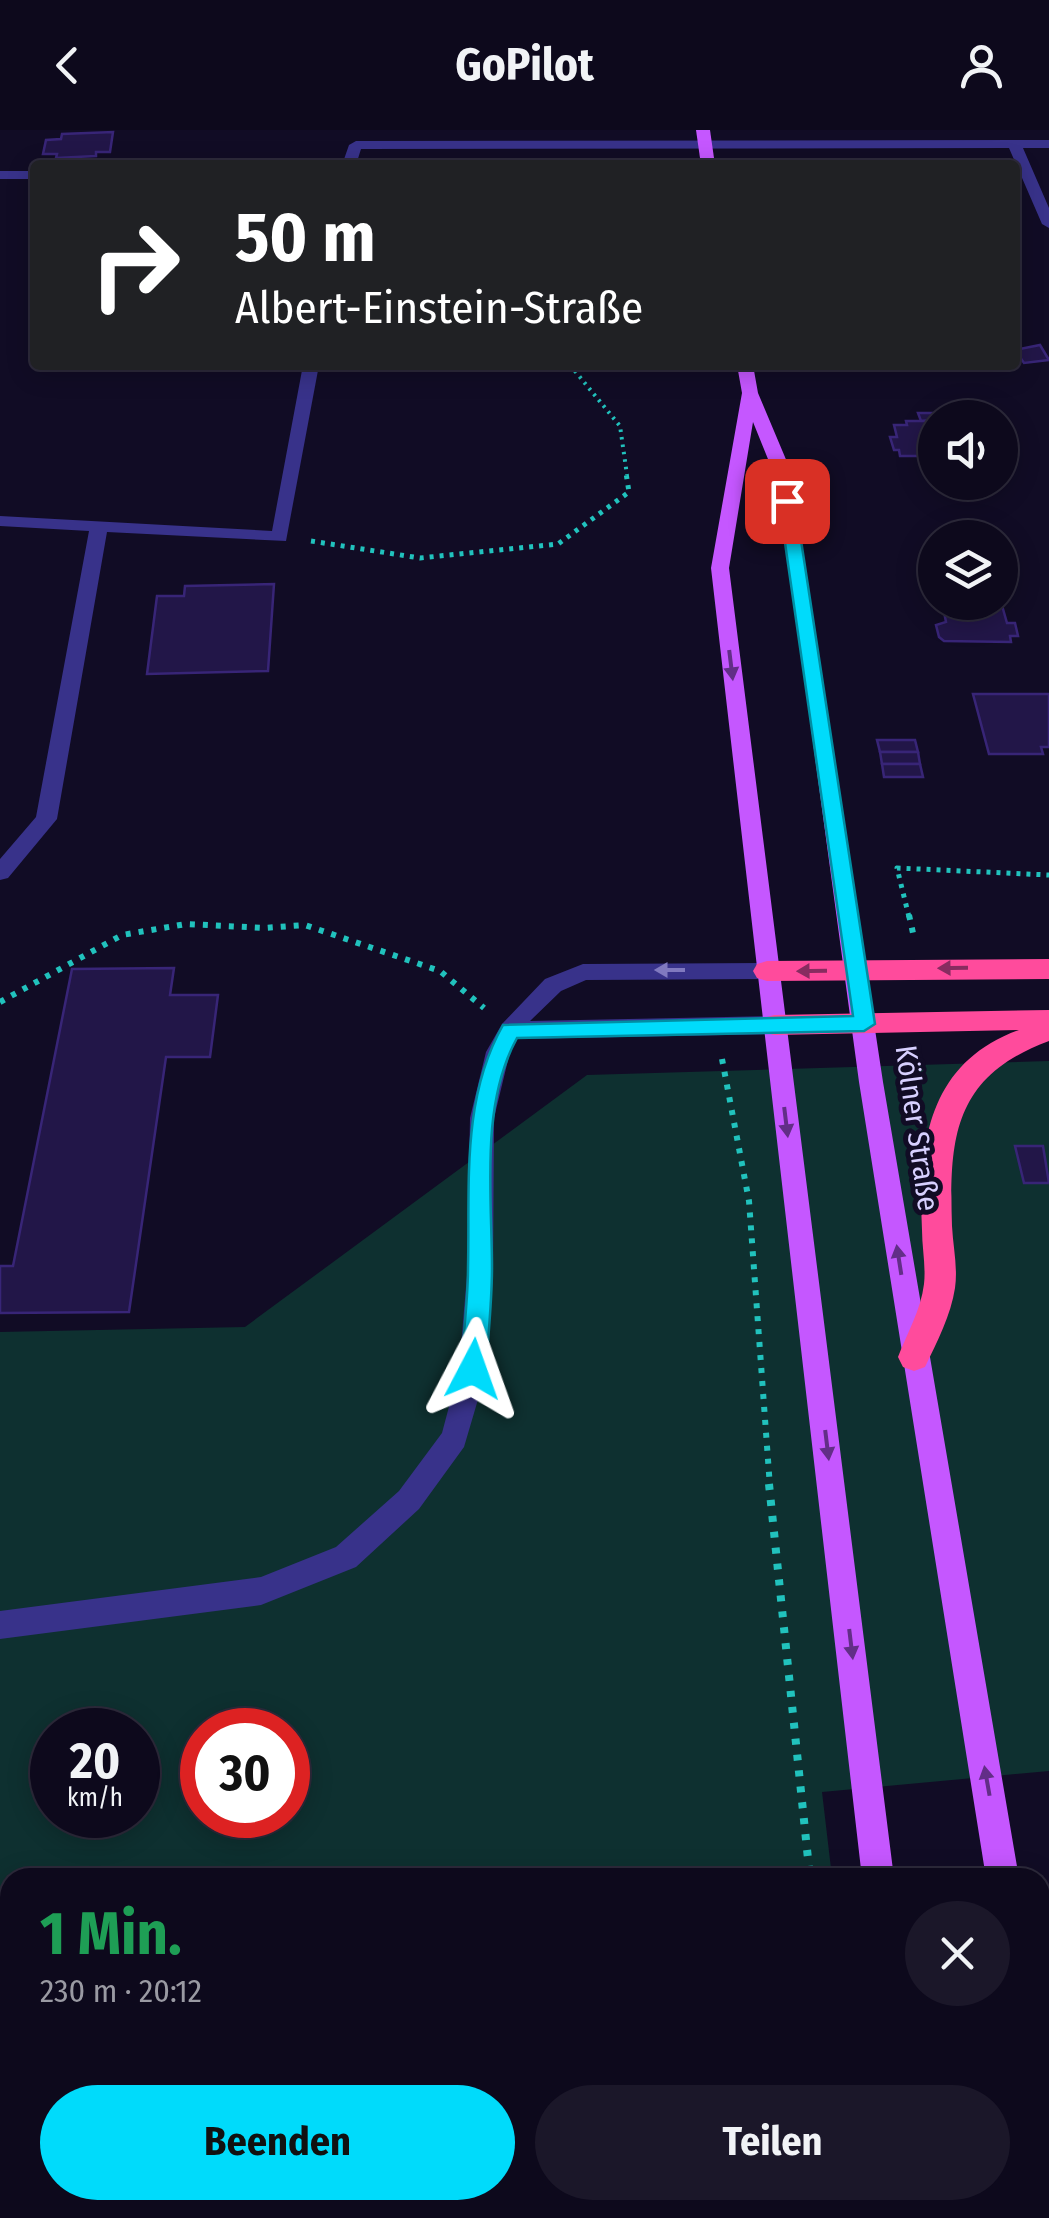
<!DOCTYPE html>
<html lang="de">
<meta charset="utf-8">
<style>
body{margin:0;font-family:"Fira Sans Condensed",sans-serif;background:#1b1729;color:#f1f3f6;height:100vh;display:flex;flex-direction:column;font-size:38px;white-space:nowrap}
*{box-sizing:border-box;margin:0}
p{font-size:32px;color:#9a9aa3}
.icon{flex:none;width:55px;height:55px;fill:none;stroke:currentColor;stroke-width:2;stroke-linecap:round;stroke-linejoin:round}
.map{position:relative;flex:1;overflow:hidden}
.panel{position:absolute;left:0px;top:1738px;width:1050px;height:352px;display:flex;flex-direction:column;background:#0d091c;border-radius:30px 30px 0 0;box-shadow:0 5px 25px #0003,0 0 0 2px #2d2a3b}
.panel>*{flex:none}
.hud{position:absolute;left:30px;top:30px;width:990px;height:210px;border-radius:10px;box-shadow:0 5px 25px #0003,0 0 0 2px #2d2a3b;background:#202124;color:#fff;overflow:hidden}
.buttons{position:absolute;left:918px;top:270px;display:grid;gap:20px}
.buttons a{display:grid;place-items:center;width:100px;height:100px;border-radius:50%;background:#0d091c;box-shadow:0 5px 25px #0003,0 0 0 2px #2d2a3b;font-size:50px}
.speed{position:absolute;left:30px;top:1578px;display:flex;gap:20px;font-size:50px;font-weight:700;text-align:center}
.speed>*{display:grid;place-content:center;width:130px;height:130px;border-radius:50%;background:#0d091c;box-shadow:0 5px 25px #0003,0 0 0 2px #2d2a3b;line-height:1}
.speed small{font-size:25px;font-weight:400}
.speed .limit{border:15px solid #d22;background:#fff;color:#111}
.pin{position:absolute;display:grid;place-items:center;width:85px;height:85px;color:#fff;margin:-42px;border-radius:20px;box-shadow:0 5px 15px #0006}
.me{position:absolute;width:110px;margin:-55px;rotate:4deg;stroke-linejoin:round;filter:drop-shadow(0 0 8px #0008)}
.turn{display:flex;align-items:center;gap:35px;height:210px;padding:0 40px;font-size:45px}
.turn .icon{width:130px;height:130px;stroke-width:2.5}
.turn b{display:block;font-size:70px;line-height:85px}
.round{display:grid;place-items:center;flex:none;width:105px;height:105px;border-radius:52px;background:#1b1729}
.headline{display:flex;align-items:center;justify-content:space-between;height:170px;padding:0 40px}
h1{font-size:60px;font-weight:700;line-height:75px;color:#1e9e55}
.button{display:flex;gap:20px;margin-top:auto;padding:20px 40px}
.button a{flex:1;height:115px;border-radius:60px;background:#00dbfb;color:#111;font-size:40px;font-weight:700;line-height:115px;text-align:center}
.button a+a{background:#1b1729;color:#f1f3f6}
header{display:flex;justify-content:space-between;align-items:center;height:130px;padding:0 40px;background:#0d091c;font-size:45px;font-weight:700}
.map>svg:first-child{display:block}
</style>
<header><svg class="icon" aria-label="back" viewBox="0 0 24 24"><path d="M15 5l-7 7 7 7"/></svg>GoPilot<svg class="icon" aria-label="person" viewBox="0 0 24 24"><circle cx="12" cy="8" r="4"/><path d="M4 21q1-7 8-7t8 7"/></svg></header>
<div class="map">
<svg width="1049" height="2088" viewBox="0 0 1049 2088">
<rect width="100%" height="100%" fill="#110c25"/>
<path fill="#0e3030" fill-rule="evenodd" d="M1049,931V1641L822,1662L832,1747L10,1748V2080H869L871,2087L945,2080H1040V2070H1049V2088H0V1202L245,1197L587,945ZM52,1600H138V1685H52ZM202,1600H288V1685H202Z"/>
<g fill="#221648" stroke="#382577" stroke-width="2.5">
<path d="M113,2L110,22H96V26L56,28L57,24H43L46,10L61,9L62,4Z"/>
<path d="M1040,215L1049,230L1024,233L1015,220Z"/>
<path d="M918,283H958L960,288L921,291Z"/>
<path d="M906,291H935V326H900L899,320H894L890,307H897L894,295H907Z"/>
<path d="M274,454L268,541L147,544L157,466H184L185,456Z"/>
<path d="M942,472H1001L1007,493H1015L1018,506H1010L1011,512L944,511L939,507L936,495L946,492Z"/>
<path d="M973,564H1049V617H1041L1043,624H989Z"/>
<path d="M877,610H915L918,622H880Z"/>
<path d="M880,622H918L920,634H882Z"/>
<path d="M882,634H920L923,647H884Z"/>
<path d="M174,838L170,865H218L210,927H166L129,1182L0,1183V1136H13L72,839Z"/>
<path d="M1015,1016H1043L1049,1053H1024Z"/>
</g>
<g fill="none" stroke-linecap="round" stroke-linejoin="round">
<path stroke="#21c2bd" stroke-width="4" stroke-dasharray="2.5 5" stroke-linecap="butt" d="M570,235L620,296L627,345"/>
<g stroke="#21c2bd" stroke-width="5" stroke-dasharray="4 6" stroke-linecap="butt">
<path d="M311,411L420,428L558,414L629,362L626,343"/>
<path d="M909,787L897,738L1049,745"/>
</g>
<g stroke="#21c2bd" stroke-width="6" stroke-dasharray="5 8" stroke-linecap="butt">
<path d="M909,785L913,803"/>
<path d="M0,872L122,805L186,794L264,798L305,795L440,841L484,878"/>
<path d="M722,929L749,1071L770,1357"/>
</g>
<g stroke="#21c2bd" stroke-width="8" stroke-dasharray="6 10" stroke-linecap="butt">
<path d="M769,1354L810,1748"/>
<path d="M846,2080L847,2088"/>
</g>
<g fill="#38328a" fill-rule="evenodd">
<path d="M1049,10V18H1023L1049,78V98L1042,94L1009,18L361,19L356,35H342L349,15L356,11Z"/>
<rect x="0" y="41" width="35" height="8"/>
<path d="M303,235H319L286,411L107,402L57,689L8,748L0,750V729L36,687L89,401L0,396V386L272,401Z"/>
<path d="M767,833L778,841L767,849L586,850L561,861L530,891L774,886L786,895L774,904L517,909L510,922L494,988L493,1145L487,1239L464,1317L419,1379L356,1437L261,1475L0,1509V1481L261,1447L336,1417L399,1361L442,1303L459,1239L467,1145L470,988L486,922L502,894L545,849L583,834Z"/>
</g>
<g fill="#c557ff" fill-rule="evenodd">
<path d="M696,0H710L715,35H701Z"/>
<path d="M737,235H753L758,263L790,339L883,952L1019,1748H986L859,952L789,435L772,339L753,292L729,438L894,1748H862L711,438L742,263Z"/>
<path d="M1040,1938L1049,1942V2025L1040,2021Z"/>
<path d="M897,2080H959L962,2088H898Z"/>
</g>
<g fill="#ff4b9c" fill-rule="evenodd">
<path d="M1049,829V849L767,851L757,848L753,841L757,834L767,831Z"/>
<path d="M1049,880V911C955,946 949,1005 952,1096C953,1117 958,1137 955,1158C951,1185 937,1212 925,1237L914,1241L903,1237L898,1227C907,1203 921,1180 924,1154C926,1136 922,1118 922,1100C918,1014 928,933 1019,900L774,905L764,902L760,895L764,888L774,885Z"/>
<path d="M1049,1763V1803L1040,1804V1764Z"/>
<path d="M10,1866V1908L0,1909V1867Z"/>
<path d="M1049,1913V1955L1040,1956V1914Z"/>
<path d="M10,2025V2069L0,2070V2026Z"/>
</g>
</g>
<defs><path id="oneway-solid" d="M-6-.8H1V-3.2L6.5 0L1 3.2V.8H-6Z" transform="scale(2.5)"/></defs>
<g fill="#622e87">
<use href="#oneway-solid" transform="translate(731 535) rotate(83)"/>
<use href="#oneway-solid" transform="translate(786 992) rotate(83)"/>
<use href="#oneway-solid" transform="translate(899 1130) rotate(-99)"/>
<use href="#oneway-solid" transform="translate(827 1315) rotate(83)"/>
<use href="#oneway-solid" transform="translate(851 1514) rotate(83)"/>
<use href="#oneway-solid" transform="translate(987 1651) rotate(-100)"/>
</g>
<g fill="#882c60">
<use href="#oneway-solid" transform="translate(953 838) rotate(179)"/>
<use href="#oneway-solid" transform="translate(812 841) rotate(179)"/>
</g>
<use fill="#8079bf" href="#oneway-solid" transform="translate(670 840) rotate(-180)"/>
<path fill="#00dbfb" stroke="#008ea3" stroke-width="2.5" d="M787,366L795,371L875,894L864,901L517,908C480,975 492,1065 492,1138C492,1172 488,1206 486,1239L482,1247L473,1250L465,1247L461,1239C463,1206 468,1172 468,1138C470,1055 461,969 503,895L853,886L779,371Z"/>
<g text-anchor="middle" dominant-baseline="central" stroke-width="10" stroke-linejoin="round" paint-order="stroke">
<g font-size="30" fill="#d7d0ff" stroke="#110c25">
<text transform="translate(917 998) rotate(82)">Kölner Straße</text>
</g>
</g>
</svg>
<div class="buttons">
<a><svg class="icon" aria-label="sound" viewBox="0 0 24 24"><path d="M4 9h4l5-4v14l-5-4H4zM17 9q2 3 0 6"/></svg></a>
<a><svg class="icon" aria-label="layers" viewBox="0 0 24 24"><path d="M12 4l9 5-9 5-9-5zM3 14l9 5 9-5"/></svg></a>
</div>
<div class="speed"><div>20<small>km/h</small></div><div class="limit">30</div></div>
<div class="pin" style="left:787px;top:371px;background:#d93025"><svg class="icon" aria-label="arrive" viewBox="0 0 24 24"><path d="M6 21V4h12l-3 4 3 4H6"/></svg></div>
<svg class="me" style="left:473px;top:1239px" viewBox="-20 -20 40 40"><path d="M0-17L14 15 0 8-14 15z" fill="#00dbfb" stroke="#fff" stroke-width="4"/></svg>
<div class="hud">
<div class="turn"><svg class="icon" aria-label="right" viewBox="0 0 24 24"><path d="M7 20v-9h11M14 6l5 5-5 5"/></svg><div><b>50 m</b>Albert-Einstein-Straße</div></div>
</div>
<section class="panel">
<div class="headline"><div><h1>1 Min.</h1><p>230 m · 20:12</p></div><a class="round"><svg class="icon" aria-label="close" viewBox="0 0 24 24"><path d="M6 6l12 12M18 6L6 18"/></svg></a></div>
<div class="button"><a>Beenden</a><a>Teilen</a></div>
</section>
</div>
